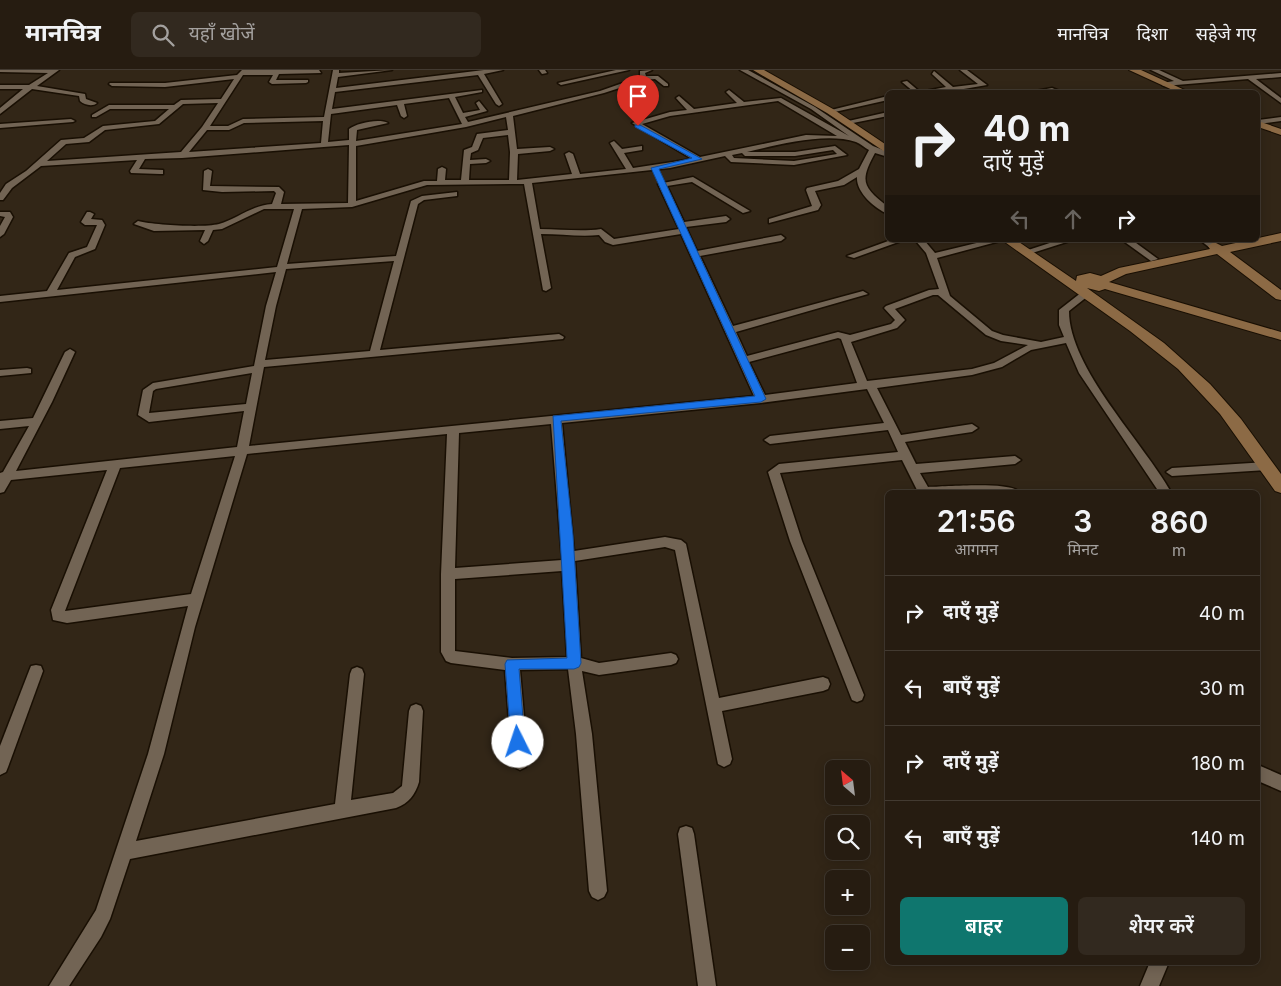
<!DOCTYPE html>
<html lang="hi">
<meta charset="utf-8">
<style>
body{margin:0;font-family:Inter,"Noto Sans Devanagari",sans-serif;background:#32291f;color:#f1f3f6;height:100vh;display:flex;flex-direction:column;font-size:19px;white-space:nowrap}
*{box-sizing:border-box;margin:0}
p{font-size:16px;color:#a4a19f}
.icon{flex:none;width:28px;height:28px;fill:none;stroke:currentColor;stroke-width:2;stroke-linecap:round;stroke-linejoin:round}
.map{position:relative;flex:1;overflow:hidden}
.panel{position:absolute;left:885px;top:420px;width:375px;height:475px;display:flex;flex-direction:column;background:#261c11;border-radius:8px;box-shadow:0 2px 12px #0003,0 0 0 1px #423a31}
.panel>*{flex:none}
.guide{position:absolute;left:885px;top:20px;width:375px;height:152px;border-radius:8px;box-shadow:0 2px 12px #0003,0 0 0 1px #423a31;background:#261c11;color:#f1f3f6;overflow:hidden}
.needle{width:32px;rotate:332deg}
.controls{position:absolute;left:825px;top:690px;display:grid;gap:10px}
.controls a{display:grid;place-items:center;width:45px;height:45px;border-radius:8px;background:#261c11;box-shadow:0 2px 12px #0003,0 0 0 1px #423a31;font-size:25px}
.pin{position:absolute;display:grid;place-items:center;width:42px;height:42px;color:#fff;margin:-51px -21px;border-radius:50% 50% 50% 0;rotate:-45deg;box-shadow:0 0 5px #0007}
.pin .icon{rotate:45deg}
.me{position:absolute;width:55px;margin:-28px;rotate:356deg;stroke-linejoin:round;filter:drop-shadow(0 0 4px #0008)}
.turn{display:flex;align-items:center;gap:18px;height:105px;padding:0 15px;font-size:22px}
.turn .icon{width:65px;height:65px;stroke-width:2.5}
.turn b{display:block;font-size:35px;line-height:42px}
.lanes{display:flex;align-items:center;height:48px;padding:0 15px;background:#0003;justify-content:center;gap:25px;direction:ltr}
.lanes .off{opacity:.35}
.eta{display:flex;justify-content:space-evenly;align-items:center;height:85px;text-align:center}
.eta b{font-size:30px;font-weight:600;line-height:35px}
.action{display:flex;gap:10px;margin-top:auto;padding:10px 15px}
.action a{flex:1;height:58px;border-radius:8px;background:#0f766e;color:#fff;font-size:20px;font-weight:600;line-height:58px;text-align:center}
.action a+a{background:#32291f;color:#f1f3f6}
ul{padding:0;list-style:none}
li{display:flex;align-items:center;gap:15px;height:75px;padding:0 15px;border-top:1px solid #423a31}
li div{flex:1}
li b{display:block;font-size:19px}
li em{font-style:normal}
header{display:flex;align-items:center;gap:30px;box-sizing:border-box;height:70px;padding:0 25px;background:#261c11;border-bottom:1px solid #423a31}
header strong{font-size:24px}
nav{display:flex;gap:28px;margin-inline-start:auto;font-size:18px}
.search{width:350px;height:45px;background:#32291f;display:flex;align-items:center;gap:12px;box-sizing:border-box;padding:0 18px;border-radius:8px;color:#a4a19f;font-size:19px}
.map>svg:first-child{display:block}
</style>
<header>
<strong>मानचित्र</strong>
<div class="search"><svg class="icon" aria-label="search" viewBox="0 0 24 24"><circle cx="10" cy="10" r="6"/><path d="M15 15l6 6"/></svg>यहाँ खोजें</div>
<nav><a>मानचित्र</a><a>दिशा</a><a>सहेजे गए</a></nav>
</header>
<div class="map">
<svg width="1281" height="916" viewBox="0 0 1281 916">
<rect width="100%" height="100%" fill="#322617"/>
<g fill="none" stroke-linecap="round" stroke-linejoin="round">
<g stroke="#190f03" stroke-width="3">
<g id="street">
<path d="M0,0H59L37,16L85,24L86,29L97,33C93,37 84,35 80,31L79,26L32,19L0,44V38L23,19H0V15H29L48,3L0,2Z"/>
<path d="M319,0L321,3L279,4L276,10H308V12L306,13L272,14L269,12L273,5H243L210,56H228L243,49L324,47L333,0H339V3L392,0L338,7L336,18L484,0H503L484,4L502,34L499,36L496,34L478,5L335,22L332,39L482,20V22L455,27L463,43L480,40L476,33L479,31L487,41L465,47L468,52L600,21L640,7V1L652,0L645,3L646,6H658L668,14V16H664L655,9L644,10L604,23L513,46L517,79L550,77L554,79L550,81L518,84L517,110L572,104L565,84L569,82L573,84L580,104L626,99L610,73L614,71L622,79L642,76V80L624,83L633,98L692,89L632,53L670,42L687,40L676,28L679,26L694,39L737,33L726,22L729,20L744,32L781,28L849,66L811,39L740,0H748L815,37L873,76L888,82V87L875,83C859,112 863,117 888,137V144C874,138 856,122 857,107L844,115L815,121L821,135L818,140L769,153V149L812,136L806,120L807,118L838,111L859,99L869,80C865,78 861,74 856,72C825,62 778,75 747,82H795L835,76L847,85L794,95L731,92L725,86L670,98L532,113L540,159C561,159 581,162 601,159L614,169L679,159L658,114L693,107L750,141L743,143L692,112L667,116L684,152L726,146L730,149L726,152L686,157L697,181L781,165L785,168L781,171L700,186L733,256L863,221L868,224L736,262L747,286L838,262L850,265L891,254L895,250L884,238L886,236L929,220L939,219L926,183L915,170H924L935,183L989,170H1004L937,188L950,226L992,261L1003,265L1041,272L1064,267L1059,255V240L1082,222H1088V226L1069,241C1069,298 1143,372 1171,422H1159L1079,303L1066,273L1031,280L1002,297L972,305L877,318L901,365L972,354L978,358L972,362L905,372L916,394L1015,386L1021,390L1015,394L920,403L928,417C943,417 1011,411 1019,422H918L902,390L780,403L802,471L864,625L862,630L857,632L852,630L850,625L790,471L768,402L779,394L898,382L888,360L770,374L764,370L770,366L884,353L867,319L761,333L562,353L574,481L665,467L681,470L686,474L719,628L823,607L828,609L830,614L828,619L823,621L722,641L732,689L730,694L724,697L718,694L675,480L665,477L575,491L581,588L599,593L671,583L676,585L678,589L676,593L671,595L599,605L582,601L592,664L607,821L604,827L598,830L592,827L589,821L576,664L568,599L520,600L528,692L526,697L520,700L514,697L512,692L505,600L451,593L446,591L441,582V504L447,364L247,384L195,557L164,684L136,771L335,734L350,604L352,599L357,597L362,599L364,604L351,730L393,723L402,716L409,641L411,636L416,634L421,636L423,641L419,712C415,725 409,733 396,738L130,789L110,849L101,867L69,916H49L96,840L148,684L188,536L67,553L53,550L51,540L107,400L11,410L4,422L0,423V403L3,402L29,356L0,359V351L33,348L65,282L70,279L75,282L52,332L16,401L237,377L244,341L149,352L138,345L143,320L153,313L254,296L266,236L276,202L0,232V226L47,221L69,183L87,177L97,155H85L81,152L87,142H90L94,144L91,149L102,150L105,155L95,179L75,187L57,220L277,197L294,139H264L222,159L213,160L208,171L204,174L200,171L205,160L154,161L134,154L138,151C154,155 203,158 219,154C237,149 252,135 272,134L276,123L274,121L222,122L203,120L204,101L208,99L212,101L210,116L279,117L284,122L281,134L348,133L349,75L182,88L145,89L139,99L163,100V104H160L131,103L130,101L137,90L41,96L12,118L3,130H0V123L6,114L26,101L61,70L84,68L103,56L155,51L169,39H110L96,47H92V45L109,35H174L181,30L221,29L234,9L165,17L112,16L109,14L110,13H165L237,5L242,0ZM449,28L462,54L356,71L357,60L388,53C379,48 357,53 349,59V70L328,72L331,44L397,35L401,46L404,48L407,46L404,34ZM778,31L837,66L806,65L700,87L642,54L670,46ZM218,33L202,57L181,82L47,91L66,74L89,72L105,60L159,54L183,34ZM506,47L508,60L477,64L472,77L464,80L461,110H445L446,99L442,97L438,99L437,111H424L356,131V76L466,57ZM323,51L321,73L189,82L207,60H229L244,53ZM508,65L510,82L509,110H469L470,94L486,93L490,91L486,89L470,90L471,83L478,80L483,68ZM833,80L837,84L794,91L734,88L732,85L742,83L745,86H795ZM512,114H524L543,220L546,221L551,218L541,164C561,164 580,167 599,165L605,172L613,175L681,164L754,326L249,376L264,297L563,269L564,267L559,264L380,280L418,134L424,130L457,126V122L422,126L411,131L396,186L287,194L302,139L352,137L427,115ZM394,191L370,281L265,290L276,236L286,199ZM933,225H938L986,265L1001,271L1028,275L994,293L972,299L867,311L851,272L897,258L905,250L895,239ZM838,268L841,269L857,313L765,325L749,292ZM252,303L246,334L149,343L153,321L156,319ZM551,354L562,490L455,498L459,363ZM235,386L191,524L65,541L120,398ZM562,501L567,587L512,588L455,581V509Z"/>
<path d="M539,0H545L547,3L542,4Z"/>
<path d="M616,0H629L561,15L558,13Z"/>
<path d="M960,0H967L987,15L952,21L914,22L902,12L907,11L920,22L946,17L932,4L934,1L953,17L978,14Z"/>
<path d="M1151,0H1159L1183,11L1281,3V7L1256,9L1281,28V33L1248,9L1164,16L1162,15V13L1174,11Z"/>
<path d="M1052,18L1062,22H1030Z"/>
<path d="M888,26V30L830,43L827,41Z"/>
<path d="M888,42V46L848,54L844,52Z"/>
<path d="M1281,47V51L1258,54V50Z"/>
<path d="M71,49L75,51L73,52L0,58V54Z"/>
<path d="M0,142H10L13,147L4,164L0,167V156L5,147L0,146Z"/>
<path d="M891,170H904L854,188L847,186Z"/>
<path d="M1059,170H1073L1026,185L1022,182Z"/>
<path d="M1122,170H1132L1158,189L1151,191Z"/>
<path d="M1200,170H1210L1217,176L1210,178Z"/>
<path d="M27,298L31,299V303L0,306V300Z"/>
<path d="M1267,392L1273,396L1267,400L1172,406L1166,402L1172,398Z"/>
<path d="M36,595L41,596L43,601L8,697L6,702L0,705V676L29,601L31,596Z"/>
<path d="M1258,695L1281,705V721L1258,711Z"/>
<path d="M686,756L692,758L694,764L716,916H698L678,764L680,758Z"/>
<path d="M1150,892H1169L1159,916H1140Z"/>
</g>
</g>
<g stroke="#190f03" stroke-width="2">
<g id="secondary">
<path d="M753,0H764L833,39L888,76V84L827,43Z"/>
<path d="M1129,0H1141L1189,22H1177Z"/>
<path d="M1258,51L1281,59V65L1258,57Z"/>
<path d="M1281,163V171L1230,182L1281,220V230L1276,229L1217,184L1126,204L1109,212L1281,262V270L1105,219L1099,221L1087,218L1164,273L1210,314L1241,349L1281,404V423L1275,421L1220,344L1178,299L1130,261L1002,170H1016L1076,211L1077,206L1090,203L1101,206L1119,198L1210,179L1208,176L1214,172L1222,176Z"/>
</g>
</g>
<use href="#street" fill="#726454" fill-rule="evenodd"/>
<use href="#secondary" fill="#8c6a45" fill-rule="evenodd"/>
</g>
<path fill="#1a73e8" stroke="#114b97" d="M635,55H640L702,89L659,99L766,329L761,332L561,351L573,465L581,593L579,597L574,599H519L525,672L523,677L518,679L513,677L511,672L505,594L507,590L567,588L553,346L755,326L651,98L692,88L635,57Z"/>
</svg>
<div class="controls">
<a><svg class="needle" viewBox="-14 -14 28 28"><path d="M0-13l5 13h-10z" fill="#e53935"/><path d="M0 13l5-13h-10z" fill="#a4a19f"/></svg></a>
<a><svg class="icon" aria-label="search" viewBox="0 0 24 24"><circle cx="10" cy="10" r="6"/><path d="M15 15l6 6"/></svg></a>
<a>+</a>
<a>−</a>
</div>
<div class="pin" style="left:638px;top:56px;background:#d93025"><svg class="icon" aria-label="arrive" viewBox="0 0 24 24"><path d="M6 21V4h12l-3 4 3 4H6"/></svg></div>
<svg class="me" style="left:518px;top:672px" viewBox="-20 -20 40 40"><circle r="19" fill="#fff"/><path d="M0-13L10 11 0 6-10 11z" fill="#1a73e8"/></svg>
<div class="guide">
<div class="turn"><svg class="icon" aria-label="right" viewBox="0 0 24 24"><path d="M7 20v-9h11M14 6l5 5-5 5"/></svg><div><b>40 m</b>दाएँ मुड़ें</div></div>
<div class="lanes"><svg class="icon off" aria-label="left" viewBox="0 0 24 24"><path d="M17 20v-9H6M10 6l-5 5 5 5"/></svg><svg class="icon off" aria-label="ahead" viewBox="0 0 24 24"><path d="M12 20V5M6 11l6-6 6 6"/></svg><svg class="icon" aria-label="right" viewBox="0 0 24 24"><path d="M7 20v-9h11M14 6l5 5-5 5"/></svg></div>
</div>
<section class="panel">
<div class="eta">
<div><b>21:56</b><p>आगमन</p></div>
<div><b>3</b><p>मिनट</p></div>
<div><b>860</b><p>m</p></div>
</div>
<ul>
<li><svg class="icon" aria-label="right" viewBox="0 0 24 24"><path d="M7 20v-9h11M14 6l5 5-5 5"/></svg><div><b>दाएँ मुड़ें</b></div><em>40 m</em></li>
<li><svg class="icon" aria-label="left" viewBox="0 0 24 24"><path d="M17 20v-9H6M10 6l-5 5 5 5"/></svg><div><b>बाएँ मुड़ें</b></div><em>30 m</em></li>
<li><svg class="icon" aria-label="right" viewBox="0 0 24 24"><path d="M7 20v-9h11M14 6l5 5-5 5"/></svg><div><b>दाएँ मुड़ें</b></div><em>180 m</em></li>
<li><svg class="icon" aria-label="left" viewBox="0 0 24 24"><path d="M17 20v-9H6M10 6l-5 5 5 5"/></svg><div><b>बाएँ मुड़ें</b></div><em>140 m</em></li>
</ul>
<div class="action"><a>बाहर</a><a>शेयर करें</a></div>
</section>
</div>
